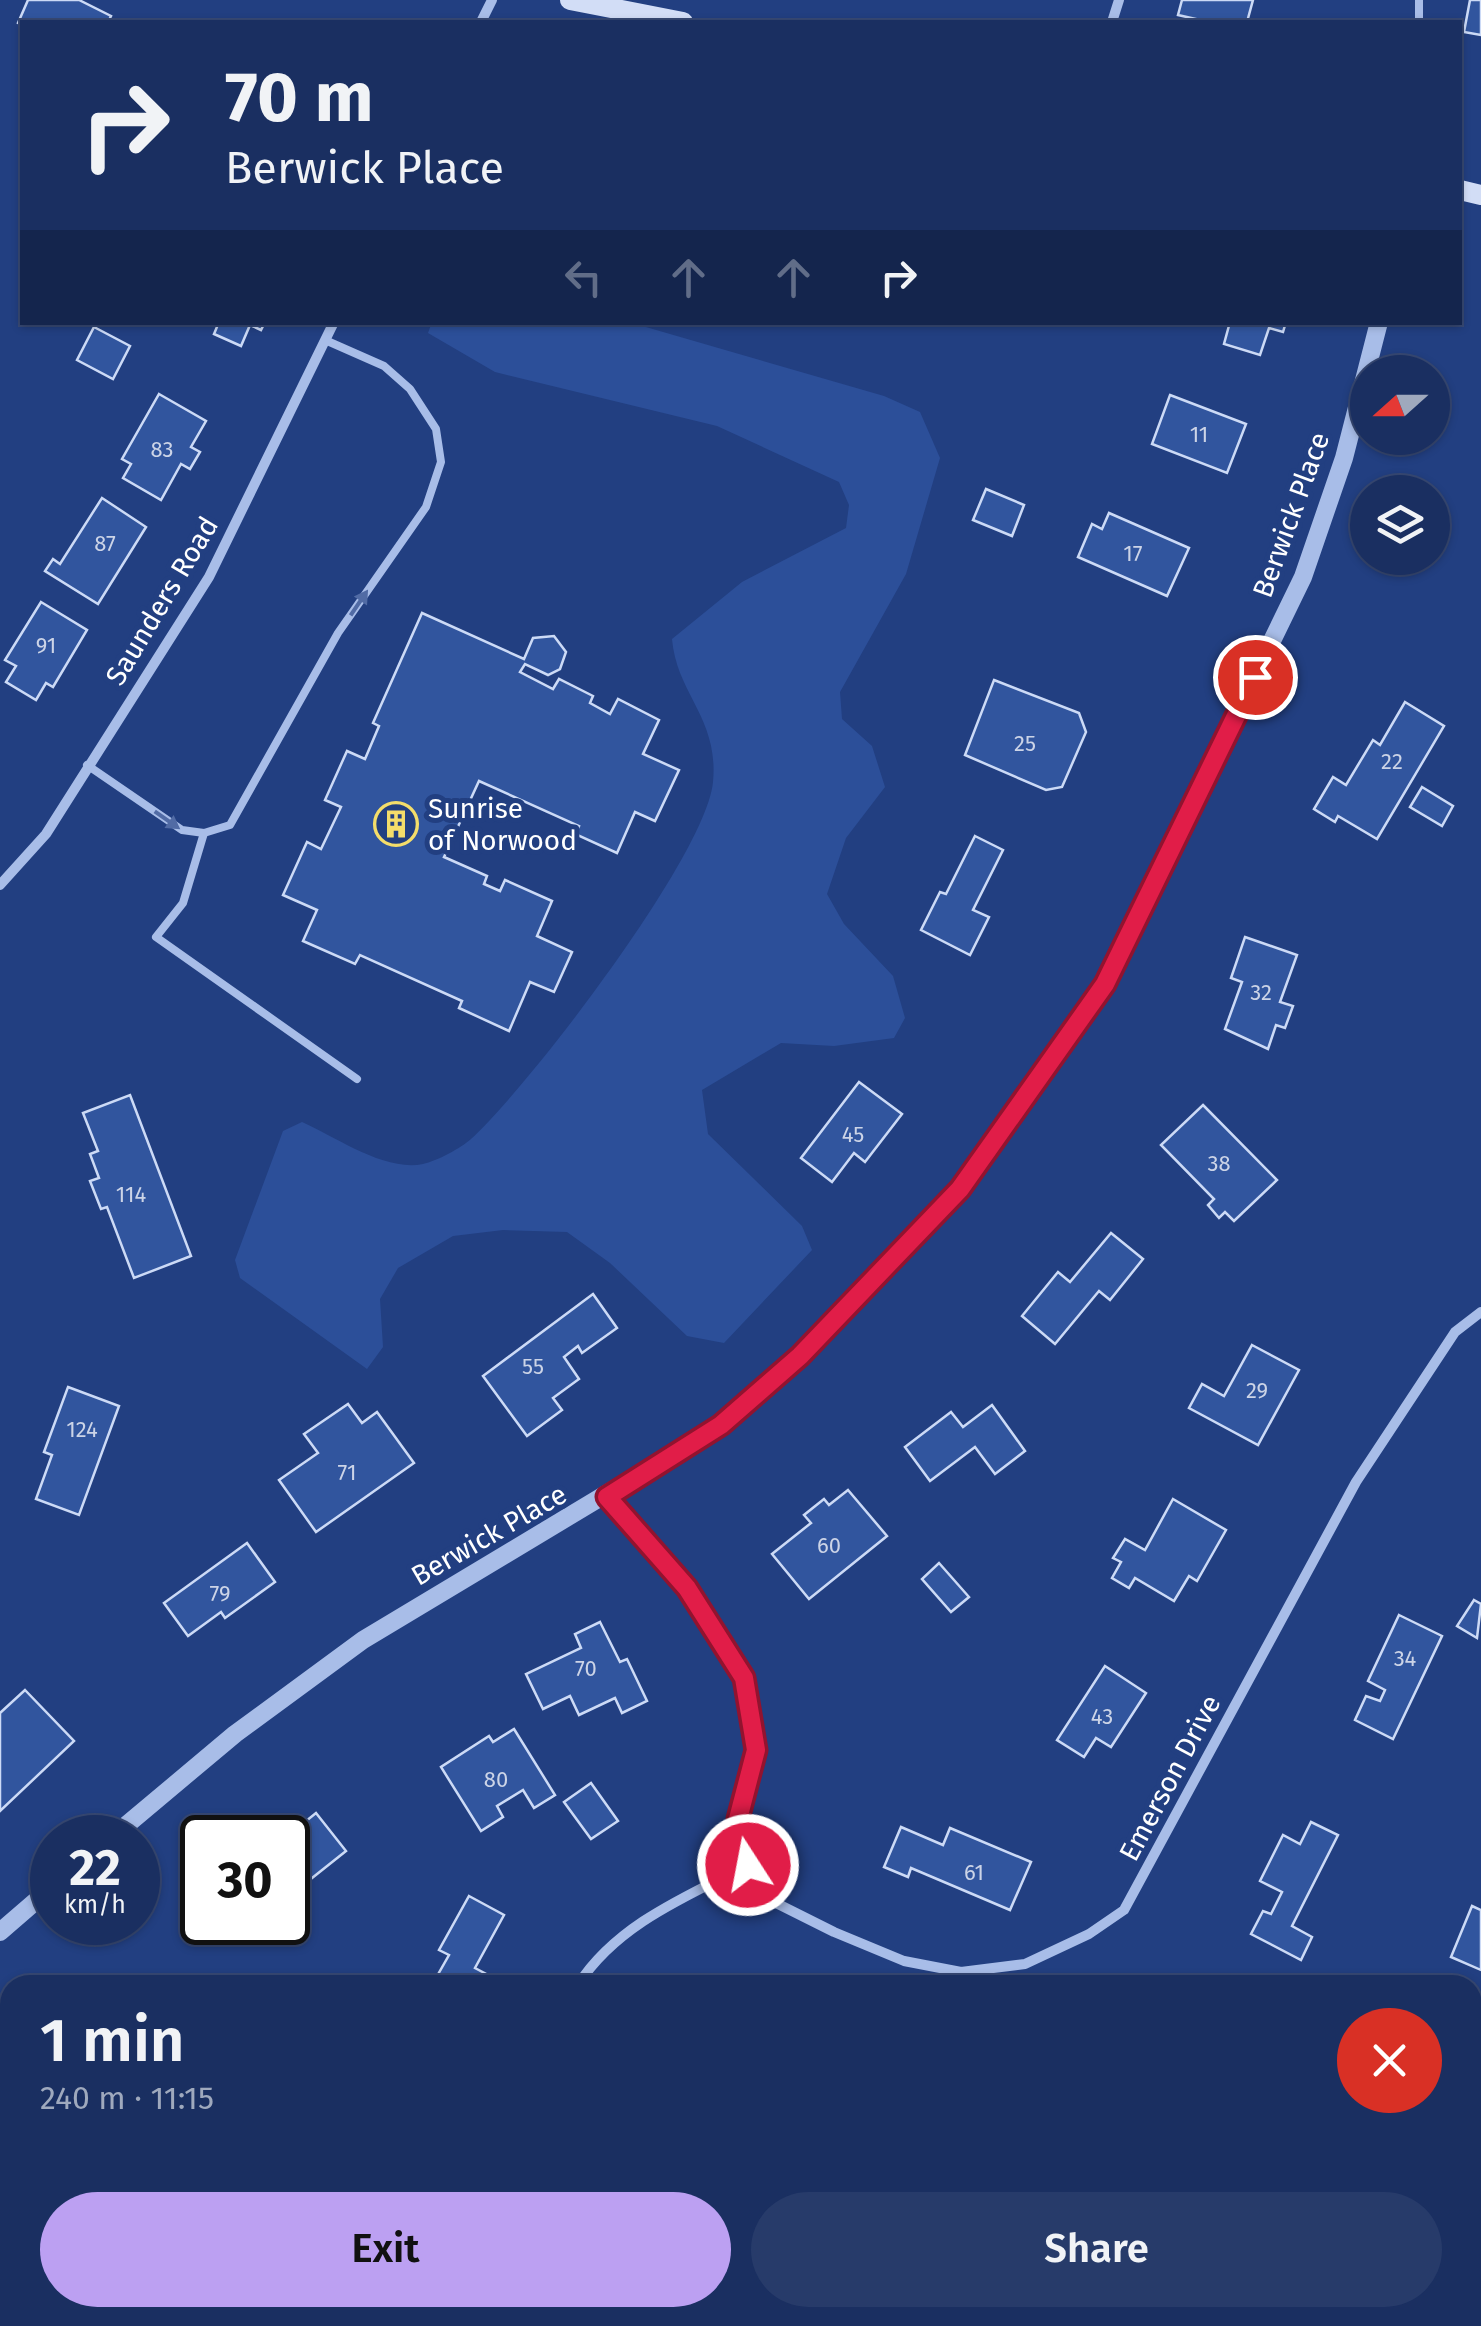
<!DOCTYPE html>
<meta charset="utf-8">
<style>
body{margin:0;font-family:"Fira Sans",sans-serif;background:#273b6a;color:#f1f3f6;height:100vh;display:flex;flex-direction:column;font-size:38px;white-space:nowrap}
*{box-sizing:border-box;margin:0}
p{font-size:32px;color:#9fa9bd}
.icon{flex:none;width:55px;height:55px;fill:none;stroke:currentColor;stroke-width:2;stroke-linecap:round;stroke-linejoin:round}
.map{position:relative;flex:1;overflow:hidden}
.drawer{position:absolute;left:0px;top:1975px;width:1482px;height:352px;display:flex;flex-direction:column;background:#1a2f61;border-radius:30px 30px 0 0;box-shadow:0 2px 8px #0004,0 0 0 2px #384a76}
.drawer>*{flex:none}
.top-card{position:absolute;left:20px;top:20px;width:1442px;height:305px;border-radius:0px;box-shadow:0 2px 8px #0004,0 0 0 2px #384a76;background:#1a2f61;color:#f1f3f6;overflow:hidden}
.needle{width:65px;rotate:249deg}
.buttons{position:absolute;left:1350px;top:355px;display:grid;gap:20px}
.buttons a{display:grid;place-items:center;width:100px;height:100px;border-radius:50%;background:#1a2f61;box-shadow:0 2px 8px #0004,0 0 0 2px #384a76;font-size:50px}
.speed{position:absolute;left:30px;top:1815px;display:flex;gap:20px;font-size:50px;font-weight:700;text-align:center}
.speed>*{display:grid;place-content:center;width:130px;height:130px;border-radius:50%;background:#1a2f61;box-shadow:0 2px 8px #0004,0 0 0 2px #384a76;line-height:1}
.speed small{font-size:25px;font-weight:400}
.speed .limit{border:5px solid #111;border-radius:15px;background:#fff;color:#111}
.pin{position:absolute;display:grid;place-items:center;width:85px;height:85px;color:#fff;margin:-42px;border:5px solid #fff;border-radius:50%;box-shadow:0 2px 10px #0007}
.me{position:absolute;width:110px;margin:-55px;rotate:349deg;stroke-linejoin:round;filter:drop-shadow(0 0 8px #0008)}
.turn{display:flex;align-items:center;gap:35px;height:210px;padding:0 40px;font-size:45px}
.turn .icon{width:130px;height:130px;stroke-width:2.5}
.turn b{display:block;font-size:70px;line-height:85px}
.lanes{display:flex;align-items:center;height:95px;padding:0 40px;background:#0003;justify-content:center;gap:50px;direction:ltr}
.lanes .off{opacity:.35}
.round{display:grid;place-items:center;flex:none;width:105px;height:105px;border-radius:52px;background:#273b6a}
.summary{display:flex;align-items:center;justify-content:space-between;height:170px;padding:0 40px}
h1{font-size:60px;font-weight:600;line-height:75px}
.primary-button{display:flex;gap:20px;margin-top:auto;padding:20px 40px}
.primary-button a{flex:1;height:115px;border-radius:60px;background:#bca0f2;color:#111;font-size:40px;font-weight:600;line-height:115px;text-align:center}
.primary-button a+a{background:#273b6a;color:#f1f3f6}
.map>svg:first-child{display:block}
</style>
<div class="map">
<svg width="1481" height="2326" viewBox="0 0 1481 2326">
<rect width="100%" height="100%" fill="#223f81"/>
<path fill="#2c4f99" d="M432,322L632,323L884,396L920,412L940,458L906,574L840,692L842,719L872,746L885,787L846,838L827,894L844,924L893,976L905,1018L894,1038L834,1046L781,1043L702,1090L708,1134L802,1226L812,1250L724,1343L687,1336L610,1263L567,1232L503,1230L453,1236L398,1268L380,1299L383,1347L367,1369L240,1278L235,1260L283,1131L302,1122C336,1137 385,1172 423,1164C437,1161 461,1148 471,1139C529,1086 706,856 713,782C719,718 677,695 672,639L742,582L846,528L849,505L839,482L717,426L495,372L428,333Z"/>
<g fill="#31559e" stroke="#ccdaf6" stroke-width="2.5">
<path d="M28,0H79L111,16L108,22L22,25L18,23Z"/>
<path d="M1182,0H1253L1247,22H1209L1178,15Z"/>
<path d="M1470,0H1481V35L1464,32Z"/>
<path d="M219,322H265L261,330L250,325L241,346L214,334Z"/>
<path d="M1230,322H1286L1283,332L1269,328L1260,355L1224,344Z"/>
<path d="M94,327L130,346L113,379L77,360Z"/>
<path d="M159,394L206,421L191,447L200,452L190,469L181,464L161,500L123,478L131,464L122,459Z"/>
<path d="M1170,395L1246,424L1227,473L1152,444Z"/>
<path d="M986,489L1024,505L1012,536L973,520Z"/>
<path d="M102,498L146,527L98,604L45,571L53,559L60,564Z"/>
<path d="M1109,513L1189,548L1167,596L1078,557L1092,524L1102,529Z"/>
<path d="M41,602L87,630L53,687L46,683L36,700L6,682L16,666L5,660Z"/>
<path d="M422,613L524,659L533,638L554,636L566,652L560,669L548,675L525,664L520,672L553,689L559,679L593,696L590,703L610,714L618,699L659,720L643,754L679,770L655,821L635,812L617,853L575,834L579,826L479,781L444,857L487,876L484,884L500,891L505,880L552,901L537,936L572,952L554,992L530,982L509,1031L459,1008L462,1001L360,955L355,964L303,941L317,910L283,895L307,842L321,849L341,807L325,800L347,751L365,759L379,726L373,723Z"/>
<path d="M994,680L1079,713L1086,732L1062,787L1046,790L965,755Z"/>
<path d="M1405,702L1444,726L1377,839L1338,816L1335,822L1314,809L1333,777L1346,785L1373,740L1380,745Z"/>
<path d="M1422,787L1453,806L1442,826L1410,807Z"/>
<path d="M975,836L1003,850L973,910L989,917L970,955L921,930L940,892L946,894Z"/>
<path d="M1245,937L1297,955L1280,1002L1293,1006L1285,1028L1276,1025L1268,1049L1225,1029L1242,982L1231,978Z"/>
<path d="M859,1082L902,1114L865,1162L854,1153L832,1182L801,1158Z"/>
<path d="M130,1095L191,1256L134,1278L107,1207L101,1209L90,1181L99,1178L90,1154L98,1151L83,1113Z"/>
<path d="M1203,1105L1277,1180L1234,1221L1225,1212L1219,1218L1208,1205L1214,1199L1161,1145Z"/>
<path d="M1111,1233L1143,1259L1110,1300L1099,1291L1055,1344L1022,1316L1058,1272L1070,1282Z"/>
<path d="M593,1294L617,1328L582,1353L578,1346L564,1357L579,1379L553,1398L562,1410L527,1436L483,1376Z"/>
<path d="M1252,1345L1299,1370L1258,1445L1189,1408L1202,1384L1224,1396Z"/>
<path d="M68,1387L119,1406L79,1515L36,1499L52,1455L44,1452Z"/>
<path d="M348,1404L362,1423L377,1412L414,1463L316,1532L279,1480L318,1453L304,1434Z"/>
<path d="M992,1405L1025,1451L995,1474L975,1447L930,1481L905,1447L951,1412L963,1427Z"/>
<path d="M848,1490L887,1536L809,1599L772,1554L811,1523L804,1515L824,1499L829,1505Z"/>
<path d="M1173,1499L1226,1530L1197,1581L1189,1576L1174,1601L1135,1578L1129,1588L1112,1578L1121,1562L1113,1558L1125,1539L1145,1550Z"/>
<path d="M247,1543L275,1582L225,1618L221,1612L188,1636L164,1603Z"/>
<path d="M939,1563L969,1597L951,1612L922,1579Z"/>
<path d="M1474,1600L1481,1604L1477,1638L1457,1626Z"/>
<path d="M1399,1615L1442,1636L1393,1739L1355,1720L1366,1696L1380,1701L1385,1690L1368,1681Z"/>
<path d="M600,1622L620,1662L627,1659L647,1701L622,1713L615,1698L579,1715L570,1696L543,1709L526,1674L581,1648L575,1634Z"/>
<path d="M1105,1666L1146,1693L1111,1747L1096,1738L1084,1757L1057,1740Z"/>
<path d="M25,1690L74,1741L0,1811V1713Z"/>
<path d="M514,1729L555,1795L534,1808L523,1790L497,1806L503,1817L481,1831L441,1767L489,1736L493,1742Z"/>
<path d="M591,1783L618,1821L591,1839L564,1802Z"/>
<path d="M316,1813L346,1851L297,1890L303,1897L288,1910L285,1838Z"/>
<path d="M1311,1822L1338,1835L1292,1926L1312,1937L1301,1960L1251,1934L1263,1911L1271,1914L1282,1892L1260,1881L1283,1835L1300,1844Z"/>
<path d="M901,1827L943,1845L950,1828L1031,1862L1010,1910L911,1868L908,1877L884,1867Z"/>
<path d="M469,1896L504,1915L475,1968L490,1976L485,1985H432L449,1955L439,1950Z"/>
<path d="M1472,1906L1481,1910V1970L1451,1957Z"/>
<path d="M307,2318H353L357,2326H310Z"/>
<path d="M816,2318H833L855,2326H812Z"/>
<path d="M867,2318H926L935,2321L933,2326H864Z"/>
<path d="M1264,2318H1309L1304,2326H1279Z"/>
</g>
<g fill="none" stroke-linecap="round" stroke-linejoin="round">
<g stroke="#a8bde8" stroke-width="8">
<path d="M1419,22V0"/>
<path d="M87,765L182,830L204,833L230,825L338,633L426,507L441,462L436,429L410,389L384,366L325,340"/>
<path d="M204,833L183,903L156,937L357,1079"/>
</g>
<g stroke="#a8bde8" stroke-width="10">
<path d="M481,22L492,0"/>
<path d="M1112,22L1119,0"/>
<path d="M0,885L46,834L209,577L334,322"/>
<path d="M748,1865L778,1904L834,1932L904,1961L961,1972L1025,1964L1089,1934L1124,1910L1356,1482L1455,1332L1481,1312"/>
<path d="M578,1985C616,1925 687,1896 748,1865L738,1819L757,1751L744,1678L687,1588L607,1497"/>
<path d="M1472,2294L1481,2278"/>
<path d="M517,2318L526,2326"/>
<path d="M1455,2326L1460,2318"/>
</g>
<g stroke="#a8bde8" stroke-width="18">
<path d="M111,1838L235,1734L363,1640L721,1425L799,1356L960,1189L1105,984L1303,577L1344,458L1379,322"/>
<path d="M0,1932L52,1887"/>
</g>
<g stroke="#d2ddf6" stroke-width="20">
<path d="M570,0L683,22"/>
<path d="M1460,190L1481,195"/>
</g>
</g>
<defs><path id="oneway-solid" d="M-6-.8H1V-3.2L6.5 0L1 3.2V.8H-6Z" transform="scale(2.5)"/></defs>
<g fill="#516ba5">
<use href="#oneway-solid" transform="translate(359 603) rotate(-56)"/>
<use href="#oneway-solid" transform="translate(167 820) rotate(35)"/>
</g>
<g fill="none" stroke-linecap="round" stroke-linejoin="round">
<g stroke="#92132f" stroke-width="25">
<path id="route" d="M748,1865L738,1819L756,1750L744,1678L687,1588L607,1497L721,1425L800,1356L960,1189L1105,984L1255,677"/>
</g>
<use href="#route" stroke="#e11d48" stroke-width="18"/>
</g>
<defs>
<g id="building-ring" transform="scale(2.25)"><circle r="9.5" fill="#223f81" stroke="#f4dd6a" stroke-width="1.5"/><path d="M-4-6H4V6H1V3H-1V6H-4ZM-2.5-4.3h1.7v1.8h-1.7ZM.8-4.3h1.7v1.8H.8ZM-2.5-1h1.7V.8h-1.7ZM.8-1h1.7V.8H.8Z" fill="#f4dd6a"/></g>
</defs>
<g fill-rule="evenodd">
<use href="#building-ring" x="396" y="824"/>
</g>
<g text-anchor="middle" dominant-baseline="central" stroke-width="10" stroke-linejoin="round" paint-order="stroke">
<g font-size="22" fill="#ccd4e7">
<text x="1199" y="434">11</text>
<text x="162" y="449">83</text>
<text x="105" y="543">87</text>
<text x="1133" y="553">17</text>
<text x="46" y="645">91</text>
<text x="1025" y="743">25</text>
<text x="1392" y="761">22</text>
<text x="1261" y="992">32</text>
<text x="853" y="1134">45</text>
<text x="1219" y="1163">38</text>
<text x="131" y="1194">114</text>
<text x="533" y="1366">55</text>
<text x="1257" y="1390">29</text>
<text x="82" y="1429">124</text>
<text x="347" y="1472">71</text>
<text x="829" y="1545">60</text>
<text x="220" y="1593">79</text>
<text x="1405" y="1658">34</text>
<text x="586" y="1668">70</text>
<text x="1102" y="1716">43</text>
<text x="496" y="1779">80</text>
<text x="974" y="1872">61</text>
</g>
<g font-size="28" fill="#fff" stroke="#223f81">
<text transform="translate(1291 515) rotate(-70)">Berwick Place</text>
<text transform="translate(162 601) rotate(-59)">Saunders Road</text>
<text transform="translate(489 1535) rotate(-30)">Berwick Place</text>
<text transform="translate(1170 1778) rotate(-62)">Emerson Drive</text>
</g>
<g font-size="28" fill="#fff" stroke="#223f81" text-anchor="start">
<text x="428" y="808">Sunrise<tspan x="428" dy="32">of Norwood</tspan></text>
</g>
</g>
</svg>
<div class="buttons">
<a><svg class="needle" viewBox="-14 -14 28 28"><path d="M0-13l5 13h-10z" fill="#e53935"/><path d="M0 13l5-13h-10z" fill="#9fa9bd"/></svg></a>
<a><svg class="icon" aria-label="layers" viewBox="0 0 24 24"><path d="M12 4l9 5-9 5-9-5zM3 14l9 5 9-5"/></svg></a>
</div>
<div class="speed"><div>22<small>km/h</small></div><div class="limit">30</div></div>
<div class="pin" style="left:1255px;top:677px;background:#d93025"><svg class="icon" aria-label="arrive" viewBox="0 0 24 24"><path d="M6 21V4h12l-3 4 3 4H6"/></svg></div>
<svg class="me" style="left:748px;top:1865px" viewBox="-20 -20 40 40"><circle r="17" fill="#e11d48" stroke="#fff" stroke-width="3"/><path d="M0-11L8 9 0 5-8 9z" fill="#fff"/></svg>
<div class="top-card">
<div class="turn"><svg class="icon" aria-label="right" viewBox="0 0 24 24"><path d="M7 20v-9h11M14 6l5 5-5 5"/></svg><div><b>70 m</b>Berwick Place</div></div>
<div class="lanes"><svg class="icon off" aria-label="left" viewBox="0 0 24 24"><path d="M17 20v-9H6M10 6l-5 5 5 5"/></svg><svg class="icon off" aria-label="ahead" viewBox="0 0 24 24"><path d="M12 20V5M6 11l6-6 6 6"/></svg><svg class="icon off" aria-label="ahead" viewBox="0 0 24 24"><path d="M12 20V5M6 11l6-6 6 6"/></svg><svg class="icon" aria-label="right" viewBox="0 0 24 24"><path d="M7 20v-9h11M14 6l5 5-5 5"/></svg></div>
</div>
<section class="drawer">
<div class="summary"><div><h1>1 min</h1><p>240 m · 11:15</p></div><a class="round" style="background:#d93025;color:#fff"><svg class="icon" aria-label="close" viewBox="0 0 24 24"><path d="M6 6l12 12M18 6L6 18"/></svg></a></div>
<div class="primary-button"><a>Exit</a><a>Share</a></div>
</section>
</div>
